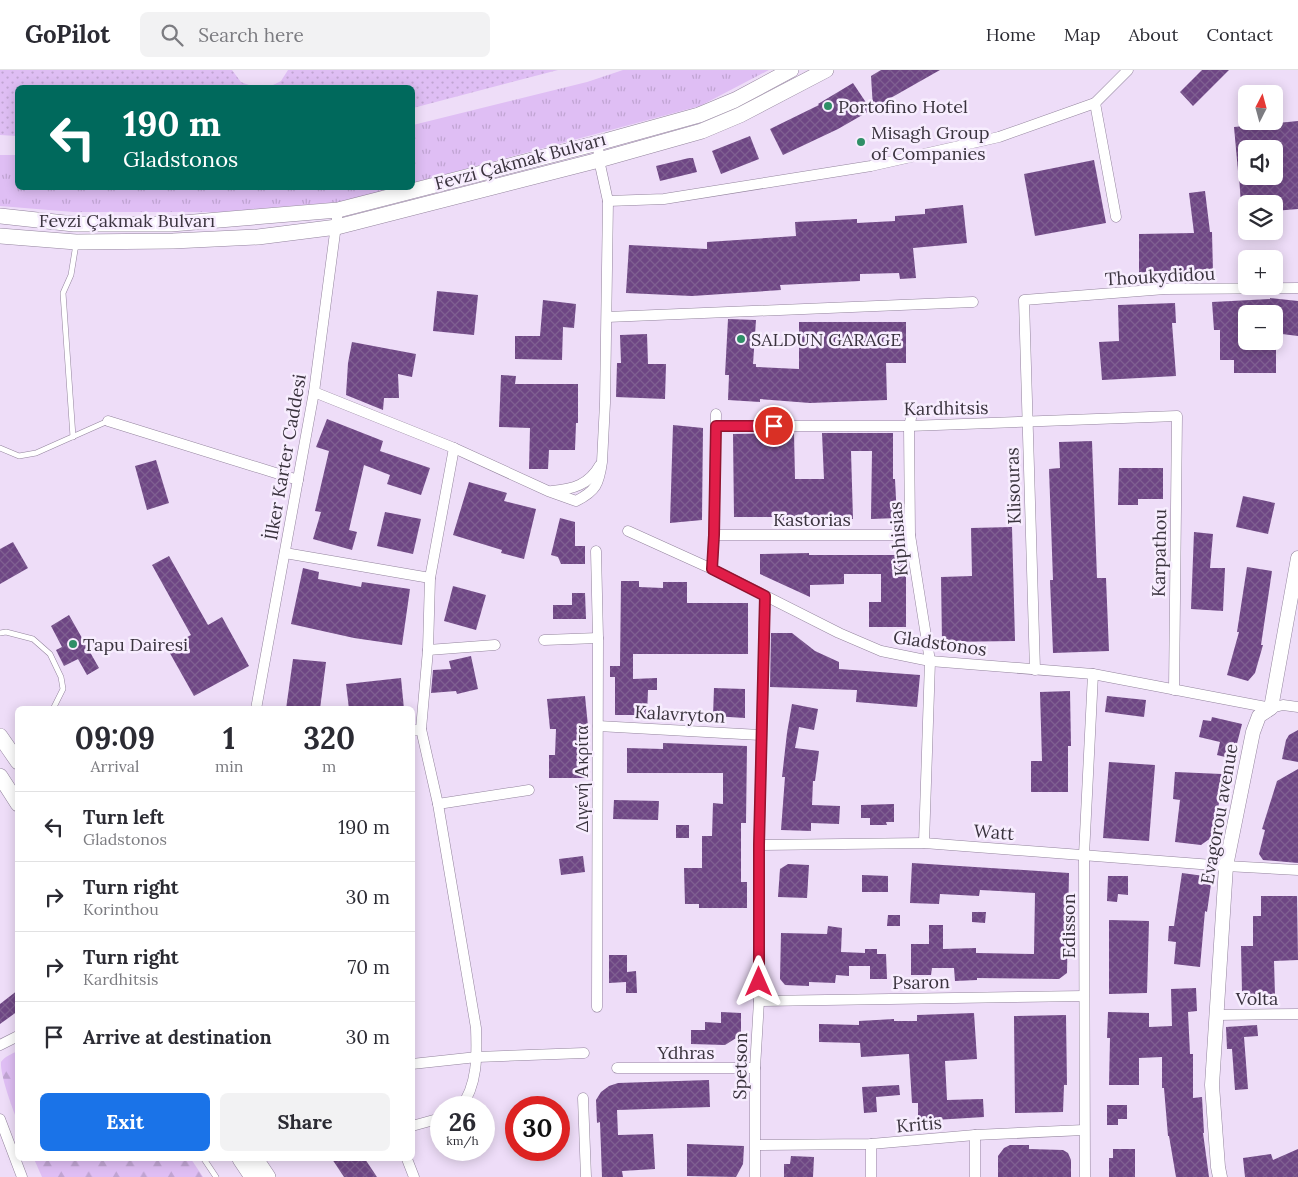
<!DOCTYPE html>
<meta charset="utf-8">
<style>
body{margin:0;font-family:Lora,serif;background:#f2f2f3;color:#2b2b33;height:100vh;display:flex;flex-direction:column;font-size:19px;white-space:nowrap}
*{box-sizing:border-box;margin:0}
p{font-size:16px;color:#7c7c81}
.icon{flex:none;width:28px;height:28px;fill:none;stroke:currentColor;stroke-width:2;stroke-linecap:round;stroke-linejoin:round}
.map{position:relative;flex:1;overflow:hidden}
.side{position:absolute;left:15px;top:636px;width:400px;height:455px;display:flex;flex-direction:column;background:#fff;border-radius:8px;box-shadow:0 2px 12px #0003}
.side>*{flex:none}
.banner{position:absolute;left:15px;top:15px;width:400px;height:105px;border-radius:8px;box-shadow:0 2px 12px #0003;background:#00695c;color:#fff;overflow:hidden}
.needle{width:32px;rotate:6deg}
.buttons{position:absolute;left:1238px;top:15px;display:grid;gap:10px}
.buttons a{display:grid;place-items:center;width:45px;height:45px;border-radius:8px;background:#fff;box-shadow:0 2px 12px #0003;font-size:25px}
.speed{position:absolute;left:430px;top:1026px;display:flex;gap:10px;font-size:25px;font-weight:700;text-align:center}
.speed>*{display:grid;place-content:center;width:65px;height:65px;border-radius:50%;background:#fff;box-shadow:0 2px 12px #0003;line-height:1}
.speed small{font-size:12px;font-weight:400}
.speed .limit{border:8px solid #d22;background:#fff;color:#111}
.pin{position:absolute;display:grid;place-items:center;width:42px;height:42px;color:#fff;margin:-21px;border:2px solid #fff;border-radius:50%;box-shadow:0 1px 5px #0007}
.me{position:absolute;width:55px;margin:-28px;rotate:0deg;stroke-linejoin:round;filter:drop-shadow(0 0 4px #0008)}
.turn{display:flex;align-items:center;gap:18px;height:105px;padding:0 25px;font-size:22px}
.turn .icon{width:65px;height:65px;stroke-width:2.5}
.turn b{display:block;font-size:35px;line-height:42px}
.eta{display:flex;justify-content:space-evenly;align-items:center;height:85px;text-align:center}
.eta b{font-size:30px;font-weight:700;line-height:35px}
.action{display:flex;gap:10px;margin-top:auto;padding:10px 25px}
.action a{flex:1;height:58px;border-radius:8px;background:#1a73e8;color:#fff;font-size:20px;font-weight:700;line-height:58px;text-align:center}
.action a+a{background:#f2f2f3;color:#2b2b33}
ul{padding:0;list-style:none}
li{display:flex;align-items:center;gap:15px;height:70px;padding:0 25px;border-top:1px solid #e1e1e2}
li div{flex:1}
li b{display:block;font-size:19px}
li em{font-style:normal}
header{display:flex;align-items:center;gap:30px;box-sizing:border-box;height:70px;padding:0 25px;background:#fff;border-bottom:1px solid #e1e1e2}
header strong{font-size:24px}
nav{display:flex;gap:28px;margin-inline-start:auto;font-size:18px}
.search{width:350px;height:45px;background:#f2f2f3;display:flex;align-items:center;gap:12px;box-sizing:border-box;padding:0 18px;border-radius:8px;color:#7c7c81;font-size:19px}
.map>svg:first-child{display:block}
</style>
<header>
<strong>GoPilot</strong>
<div class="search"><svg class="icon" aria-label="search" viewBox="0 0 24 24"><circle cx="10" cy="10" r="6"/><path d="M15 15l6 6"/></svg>Search here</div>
<nav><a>Home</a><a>Map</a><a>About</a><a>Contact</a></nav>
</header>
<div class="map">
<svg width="1298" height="1107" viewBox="0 0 1298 1107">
<defs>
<pattern id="grass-tufts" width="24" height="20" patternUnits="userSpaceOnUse" patternTransform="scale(1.25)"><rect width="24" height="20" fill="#dfbef4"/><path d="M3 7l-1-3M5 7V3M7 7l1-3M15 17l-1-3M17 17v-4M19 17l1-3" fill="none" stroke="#c0a4d2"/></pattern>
<pattern id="forest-firs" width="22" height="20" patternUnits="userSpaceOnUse" patternTransform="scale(1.25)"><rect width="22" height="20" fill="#dfbef4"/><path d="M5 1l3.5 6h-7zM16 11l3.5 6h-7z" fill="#c0a4d2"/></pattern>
<pattern id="park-dots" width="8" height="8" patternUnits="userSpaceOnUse" patternTransform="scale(1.25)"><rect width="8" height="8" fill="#dfbef4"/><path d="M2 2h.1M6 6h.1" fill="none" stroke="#c0a4d2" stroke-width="1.8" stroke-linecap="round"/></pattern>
<pattern id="building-cross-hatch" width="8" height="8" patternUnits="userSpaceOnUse" patternTransform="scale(1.25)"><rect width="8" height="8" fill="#6e4684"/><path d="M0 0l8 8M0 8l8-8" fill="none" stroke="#7f5f91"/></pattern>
</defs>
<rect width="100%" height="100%" fill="#eeddf8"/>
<g fill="url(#grass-tufts)">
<path d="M623,0H769L700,36L413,113V55L587,12Z"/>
<path d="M0,85H17L18,118H395L338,132L220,142H73L0,136Z"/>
</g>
<g fill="url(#forest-firs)">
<path d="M17,981V1050C12,1037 0,1005 1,992C4,987 12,984 17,981Z"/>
<path d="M34,1089H191L203,1107H42Z"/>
</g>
<g fill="url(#park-dots)">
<path d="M0,0H232L241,12L254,17L18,18L17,66L0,65Z"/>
<path d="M288,0H558L413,38L412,18L269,17L281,11Z"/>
</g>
<g fill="url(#building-cross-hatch)">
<path d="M881,0H940L873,38L871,6Z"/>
<path d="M1202,0H1229L1193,36L1180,22Z"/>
<path d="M853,13L871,40L838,59L783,85L770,59L819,35L818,34Z"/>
<path d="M1298,51V139L1274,141V134H1241L1239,106H1274V79H1246V101H1238L1234,57Z"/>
<path d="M750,66L759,89L721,104L712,81Z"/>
<path d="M689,88H693L697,102L660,111L656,96Z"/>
<path d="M1094,90L1106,153L1035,166L1024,104Z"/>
<path d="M1205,121L1210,162H1212L1213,202L1139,204V164L1194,163L1189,123Z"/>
<path d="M963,135L967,173L913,178L916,208L900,209L899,203L860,204V211L780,215L781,220L692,226L626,223L629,175L707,179V172L796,166L795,152L857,149V153L895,151V146L925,144V139Z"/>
<path d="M437,221L478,225L474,265L433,261Z"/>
<path d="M1270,228L1298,231V266L1274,263V244H1246V271H1276V303H1234V290H1220V260H1214L1212,232L1270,229Z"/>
<path d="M543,230L576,234L574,258L563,257L562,290L515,289V266H540Z"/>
<path d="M1175,233L1176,253H1172L1176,306L1102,310L1099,272L1119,271L1118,235Z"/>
<path d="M728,249L756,250L753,294H756V297L799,299V252H906V293H886L887,330L810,333L760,329V332L728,330L729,305H725Z"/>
<path d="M647,264L648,294H666L665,329L616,327L617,293H621L620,265Z"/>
<path d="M352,272L416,284L412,307L398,304L399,328H384L383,340L346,325L348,293Z"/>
<path d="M501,305L516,306L515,314H578V353H576L575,380H549L548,399H529L530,358L499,357Z"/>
<path d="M327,349L383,371L380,381L430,398L421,425L387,414L390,405L364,395L349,460L357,462L352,480L313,469L321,442L315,441L329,381L316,377Z"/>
<path d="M673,355L703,358L702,450L670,453Z"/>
<path d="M794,363L795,409H824L822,363H893V409H895L897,448L871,449L872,381H851L853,449L775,451V447H734L733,364Z"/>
<path d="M1092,371L1097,508H1106L1109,581L1053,583L1050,510H1053L1049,399L1060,398L1059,372Z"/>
<path d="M156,390L169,433L147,440L135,396Z"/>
<path d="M1119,398H1163V429H1138V435H1118Z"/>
<path d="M469,412L507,423L504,431L536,439L524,489L501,483L502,480L453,465Z"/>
<path d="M1243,426L1275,433L1268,464L1236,457Z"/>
<path d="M385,442L421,449L413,484L377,476Z"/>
<path d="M560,448L575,452V476H585V494H561L558,487L551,485Z"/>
<path d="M1012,457L1015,571L942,572L941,507L972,506L971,458Z"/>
<path d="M1194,462L1213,464L1210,498H1225L1223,541L1191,539Z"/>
<path d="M13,472L28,498L0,514V479Z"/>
<path d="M809,483V485H899V491H906V557H869V532H881V504H844V514L810,515V527L760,504V484Z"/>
<path d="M169,486L208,555L222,547L249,596L194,626L167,578L191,565L152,495Z"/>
<path d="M1247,497L1272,501L1261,575H1263L1255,603L1248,611L1227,605L1239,562H1237Z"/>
<path d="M303,498L319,502L318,509L361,517L362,512L410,519L402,575L354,568L291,554Z"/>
<path d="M621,511H639V517L663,518V512H687V533H748V584H633V609L657,608V620H648L647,645H615V607H610V596H620Z"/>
<path d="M453,516L486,525L476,560L444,551Z"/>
<path d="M572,523H585L586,549H553V535H572Z"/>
<path d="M69,545L99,598L87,605L78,589L64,596L56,580L62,577L51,556Z"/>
<path d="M771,563H792L815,581L839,592V599L920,605L917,637L856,632L857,620L770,617Z"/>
<path d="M471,586L478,619L457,624L456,621L431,623L433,600L451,599L449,591Z"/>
<path d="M293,589L326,592L320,639H286Z"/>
<path d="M401,608L404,639H349L346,614Z"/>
<path d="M714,618L745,619V648L713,646Z"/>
<path d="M1070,621L1071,676H1068V722H1031V691H1042L1040,622Z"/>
<path d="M585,626L588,656H586V708H549V685H555L556,659H550L547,629Z"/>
<path d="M1107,626L1146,630L1144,647L1105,642Z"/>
<path d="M792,634L818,639L814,660L799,657L795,678L819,681L815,711H813L812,735L840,736L839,754L811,753V761L781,760L785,707H782L787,663Z"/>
<path d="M1212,647L1242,654L1233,689L1217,685L1220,672L1199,667L1203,650L1211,651Z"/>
<path d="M1298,660V692L1282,689L1286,670L1289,665Z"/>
<path d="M663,673L747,676L746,753H741V812H747V838H699V834H685L684,798H702V766H712L713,733L723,734V703H627V678L663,679Z"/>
<path d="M1109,692L1155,695L1149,771L1103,768Z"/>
<path d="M1298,699V793L1263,790L1259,784L1265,760L1262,759L1277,711Z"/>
<path d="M1175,702L1222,704L1221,732H1219L1215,765L1201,775L1175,772L1180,730L1173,729Z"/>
<path d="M614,730L659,731L658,750L613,749Z"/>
<path d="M894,734V752H886L887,755H870V748H861V735Z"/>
<rect x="676" y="755" width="13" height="13"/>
<path d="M583,786L585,802L561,805L559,789Z"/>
<path d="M912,793L1069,803L1067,903L1059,909L977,908V910L955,911L954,898H932L931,905H911V874H929V855H943V879L976,878V883L1034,884L1035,823L980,820L979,826L940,824L939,834L910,833Z"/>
<path d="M788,794L809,795L807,828L778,827L780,799Z"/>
<path d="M1182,803L1204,806L1211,814L1207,842L1205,841L1200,897L1174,894L1176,872L1168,871L1169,856H1174Z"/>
<path d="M862,805L888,806V822H862Z"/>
<path d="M1108,806H1128V825L1118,824L1117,832L1107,831Z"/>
<path d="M1261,826H1297L1298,890L1274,891L1275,926L1247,927L1242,923L1241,876H1253V846H1261Z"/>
<path d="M972,842H986L985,853L972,852Z"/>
<path d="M888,845H900V856H887Z"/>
<path d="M1109,850L1149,851L1147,923L1109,924Z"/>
<path d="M828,856L842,858L841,882L865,883V879H877V884H886L887,909H870V896H849V906L836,905L835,913L809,912V916L785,915L780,909L781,863L827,864Z"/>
<path d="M609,885H627V902L636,901L637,923H626V912L609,913Z"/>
<path d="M1196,918L1197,941L1188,942L1190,984H1193V1028L1202,1027L1204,1063H1203L1209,1107H1176L1169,1066H1168L1164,1018H1162V987L1139,988V1015H1109L1110,968H1107L1108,942L1149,943V957L1172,956L1171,919Z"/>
<path d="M18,920V941L0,954V934Z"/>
<path d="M721,942L741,943V965L725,975L691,974V960H705V952L721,953Z"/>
<path d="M974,943L977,989L945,991L947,1030L983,1029L984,1047L918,1051V1033H912L909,984L861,987L860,973L819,972V954L859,955V951L894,949V951H917V945Z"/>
<path d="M1066,945L1067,1015H1064L1063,1042L1015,1043L1014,946Z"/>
<path d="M1257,955L1258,966L1244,967L1248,1019L1235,1020L1232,979H1227L1226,957Z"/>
<path d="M709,1010L710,1037L617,1040L618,1065L653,1064L655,1099L622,1101L623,1107H602L600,1052L597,1053L596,1030L601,1022L609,1016L618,1013Z"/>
<path d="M899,1015L900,1025L876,1027L877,1042L864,1043L862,1017Z"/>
<path d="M1107,1035H1127V1049H1118V1055H1107Z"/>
<path d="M687,1074L744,1076L743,1094L736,1107L687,1106Z"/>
<path d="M1010,1075H1029V1079L1063,1080L1068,1083L1071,1090V1107H998V1086L1004,1078Z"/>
<path d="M1113,1079H1135V1107H1109V1088H1113Z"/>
<path d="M1298,1079V1107H1245L1243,1088L1271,1084L1273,1090Z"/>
<path d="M791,1086L814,1087L813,1107H784V1094H790Z"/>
<path d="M332,1089H365L377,1107H344Z"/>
</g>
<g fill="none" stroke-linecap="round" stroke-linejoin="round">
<g stroke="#93849d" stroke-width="6">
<g id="service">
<path d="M73,367L63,223L71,205L76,174"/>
<path d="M0,378L19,386L36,383L108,351"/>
<path d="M0,563L6,562L33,569L50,584L61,607L63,619L53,639"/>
<path d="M204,1089L216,1107"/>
</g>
</g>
<g stroke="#93849d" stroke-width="11">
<g id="minor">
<path d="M1095,33L1116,147"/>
<path d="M608,131L664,129L871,96L999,67L1095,33L1128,0"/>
<path d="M607,247L973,232"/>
<path d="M314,322L454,378L548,421L576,431C596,421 599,414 602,392L605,333L608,131L599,90L598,73"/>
<path d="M912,344L909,356L910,465L930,591L924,773"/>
<path d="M108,351L298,410"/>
<path d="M716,356H909L1177,346L1174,620"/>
<path d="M552,421C573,419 589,415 600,395"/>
<path d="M628,461L712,499L839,563L881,581L930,591L1093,604L1271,638L1283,635L1298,637"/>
<path d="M714,465H910"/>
<path d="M596,481L598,568L597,937"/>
<path d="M285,483L430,508"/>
<path d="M712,499L714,465L716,344"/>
<path d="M544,570L598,568"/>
<path d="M428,580L495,575"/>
<path d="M1035,600L1024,230L1165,219L1298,218"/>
<path d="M256,639L314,322L338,140"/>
<path d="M598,656L760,665"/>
<path d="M421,659L438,734L476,958C477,984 478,1016 460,1038"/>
<path d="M412,661L421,659L428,580L430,508L454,378"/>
<path d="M438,734L529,720"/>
<path d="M759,775L924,773L1226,796L1298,800"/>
<path d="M759,931L1084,926"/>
<path d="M1216,945L1298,944"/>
<path d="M0,975L18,966"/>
<path d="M412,994L477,987L584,983"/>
<path d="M617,998H755"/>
<path d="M583,1028L586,1107"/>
<path d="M0,1049L22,1107"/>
<path d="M412,1056L441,1048"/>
<path d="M871,1074V1107"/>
<path d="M756,1075L871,1074L975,1065L1084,1060"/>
<path d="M407,1089L414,1107"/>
<path d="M755,1107V998L759,931V775L765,526"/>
<path d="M975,1107V1065"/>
<path d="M1085,1107L1084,785L1093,604"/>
</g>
</g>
<g stroke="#93849d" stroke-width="15">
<path id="tertiary" d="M1220,1107L1218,1097L1212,1015L1226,796L1253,662L1259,646L1271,638L1298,488"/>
</g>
<g stroke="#93849d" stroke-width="16">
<g id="secondary">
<path d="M0,146L74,154H171L338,140L598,73L699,45L735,30L791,0"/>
<path d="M0,166L76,172L173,171L258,167L337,157L599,90L702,61L740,45L826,0"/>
<path d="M0,666L18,692"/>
<path d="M0,706L18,734"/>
<path d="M240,1089L252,1107"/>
<path d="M256,1089L268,1107"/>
</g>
</g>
<use href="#service" stroke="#fff" stroke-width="5"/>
<use href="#minor" stroke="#fff" stroke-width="10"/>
<use href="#tertiary" stroke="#fff" stroke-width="14"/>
<use href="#secondary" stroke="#fff" stroke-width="15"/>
</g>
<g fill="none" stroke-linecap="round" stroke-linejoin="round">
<g stroke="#92132f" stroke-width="12">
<path id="route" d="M759,912V775L765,526L712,499L714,465L716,356H774"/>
</g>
<use href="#route" stroke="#e11d48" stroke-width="9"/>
</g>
<g fill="#2f8f67" stroke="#f7edfe" stroke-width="2">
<circle cx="828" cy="36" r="5"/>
<circle cx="861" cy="72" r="5"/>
<circle cx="741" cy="269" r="5"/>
<circle cx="73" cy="574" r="5"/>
</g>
<g text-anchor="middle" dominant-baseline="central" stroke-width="5" stroke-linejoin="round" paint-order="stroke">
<g font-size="18" fill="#3a333e" stroke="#f7edfe" text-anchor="start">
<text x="838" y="36">Portofino Hotel</text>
<text x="871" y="62">Misagh Group<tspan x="871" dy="21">of Companies</tspan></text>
<text x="751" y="269">SALDUN GARAGE</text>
<text x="83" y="574">Tapu Dairesi</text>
</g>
<g font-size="18" fill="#3a333e" stroke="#f7edfe">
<text transform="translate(520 91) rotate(-15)">Fevzi Çakmak Bulvarı</text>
<text x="127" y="150">Fevzi Çakmak Bulvarı</text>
<text transform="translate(1160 206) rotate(-3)">Thoukydidou</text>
<text transform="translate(946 338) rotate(-1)">Kardhitsis</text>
<text transform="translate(285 387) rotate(-80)">İlker Karter Caddesi</text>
<text transform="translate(1013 416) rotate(-92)">Klisouras</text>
<text x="812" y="449">Kastorias</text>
<text transform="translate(898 469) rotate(-95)">Kiphisias</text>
<text transform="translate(1159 483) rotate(-89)">Karpathou</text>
<text transform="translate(940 573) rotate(8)">Gladstonos</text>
<text transform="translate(680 644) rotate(3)">Kalavryton</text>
<text transform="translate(581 709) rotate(-90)">Διγενή Ακρίτα</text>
<text transform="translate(1219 744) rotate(-80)">Evagorou avenue</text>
<text transform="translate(994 762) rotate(4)">Watt</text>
<text transform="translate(1068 856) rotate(-90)">Edisson</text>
<text transform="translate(921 912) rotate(-1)">Psaron</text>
<text x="1257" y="928">Volta</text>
<text x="686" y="982">Ydhras</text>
<text transform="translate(740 996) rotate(-89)">Spetson</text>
<text transform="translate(919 1054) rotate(-5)">Kritis</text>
</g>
</g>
</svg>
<div class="buttons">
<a><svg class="needle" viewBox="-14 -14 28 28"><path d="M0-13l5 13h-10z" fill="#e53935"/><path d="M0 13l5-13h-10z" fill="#7c7c81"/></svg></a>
<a><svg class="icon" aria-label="sound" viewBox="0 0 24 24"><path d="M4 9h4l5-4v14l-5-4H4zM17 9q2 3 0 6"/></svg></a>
<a><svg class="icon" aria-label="layers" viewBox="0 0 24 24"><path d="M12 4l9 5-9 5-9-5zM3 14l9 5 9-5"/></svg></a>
<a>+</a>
<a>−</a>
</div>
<div class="speed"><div>26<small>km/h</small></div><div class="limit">30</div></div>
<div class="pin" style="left:774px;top:356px;background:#d93025"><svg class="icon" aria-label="arrive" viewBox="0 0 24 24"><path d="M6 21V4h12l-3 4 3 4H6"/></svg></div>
<svg class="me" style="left:759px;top:912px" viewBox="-20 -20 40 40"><path d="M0-17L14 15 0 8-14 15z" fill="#e11d48" stroke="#fff" stroke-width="4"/></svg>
<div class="banner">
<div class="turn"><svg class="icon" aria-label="left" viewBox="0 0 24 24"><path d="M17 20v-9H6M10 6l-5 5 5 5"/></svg><div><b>190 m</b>Gladstonos</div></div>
</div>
<section class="side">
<div class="eta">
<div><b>09:09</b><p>Arrival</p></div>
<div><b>1</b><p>min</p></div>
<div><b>320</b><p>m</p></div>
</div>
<ul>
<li><svg class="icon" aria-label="left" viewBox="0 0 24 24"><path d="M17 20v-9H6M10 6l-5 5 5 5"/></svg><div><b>Turn left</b><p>Gladstonos</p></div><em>190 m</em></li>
<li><svg class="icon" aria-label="right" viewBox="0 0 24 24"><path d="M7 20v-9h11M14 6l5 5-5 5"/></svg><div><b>Turn right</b><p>Korinthou</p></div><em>30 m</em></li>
<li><svg class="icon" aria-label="right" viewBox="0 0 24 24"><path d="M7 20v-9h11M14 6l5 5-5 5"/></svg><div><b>Turn right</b><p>Kardhitsis</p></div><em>70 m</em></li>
<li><svg class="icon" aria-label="arrive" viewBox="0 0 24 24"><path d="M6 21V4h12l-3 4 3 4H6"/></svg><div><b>Arrive at destination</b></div><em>30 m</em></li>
</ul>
<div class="action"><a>Exit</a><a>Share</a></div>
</section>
</div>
